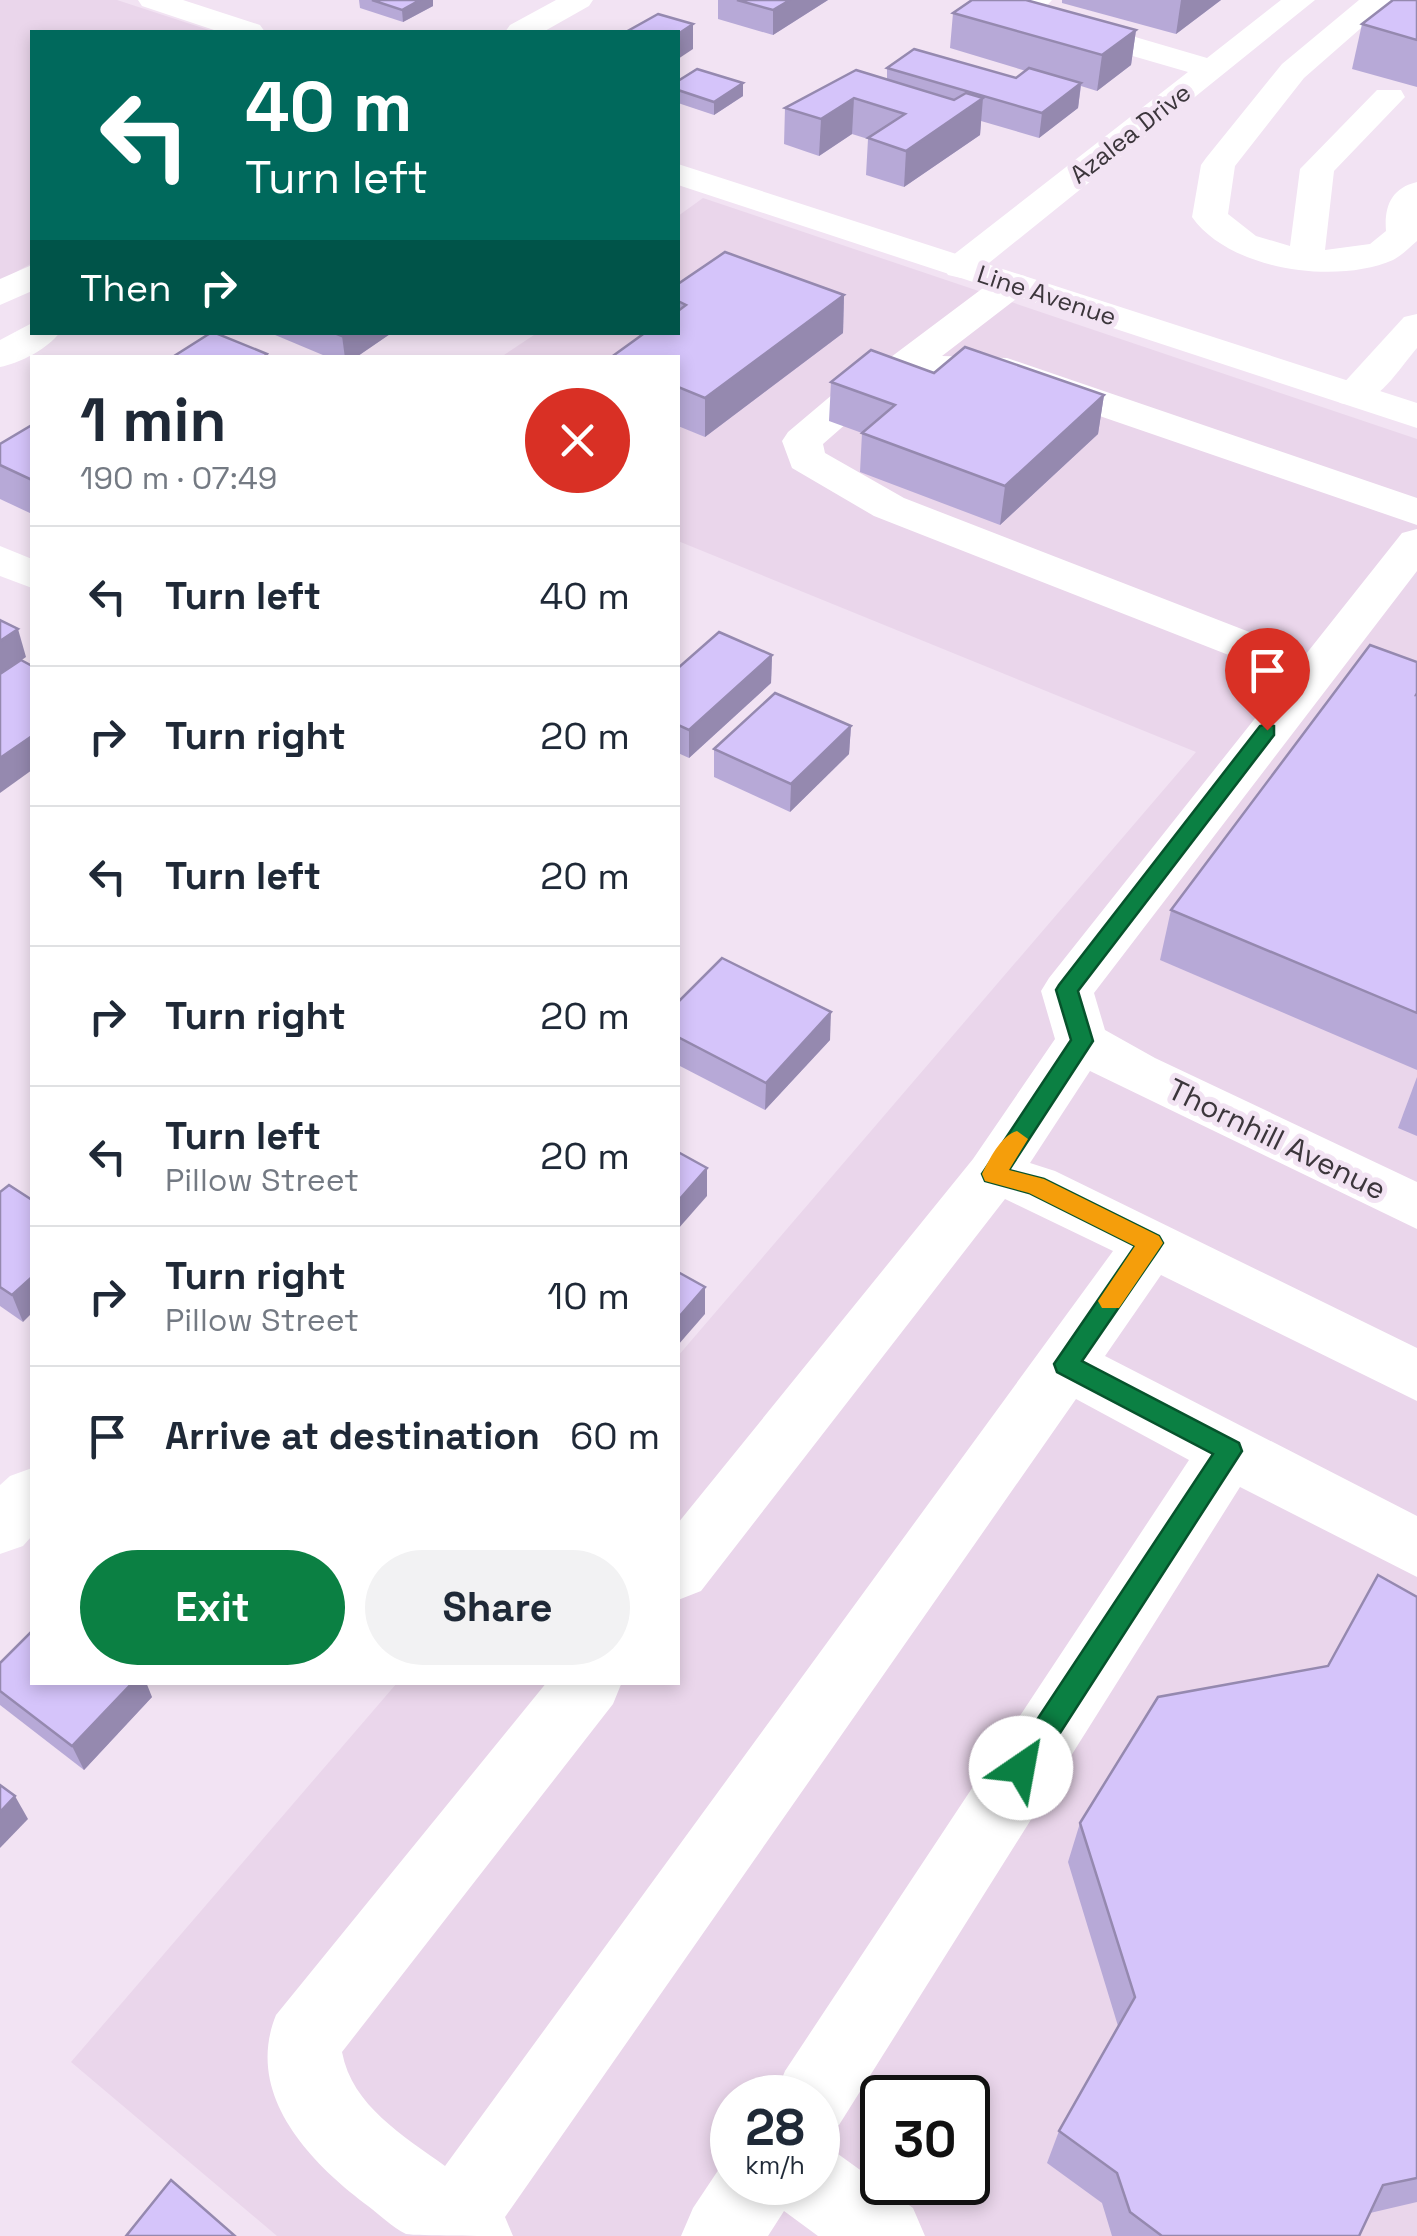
<!DOCTYPE html>
<meta charset="utf-8">
<style>
body{margin:0;font-family:"Space Grotesk",sans-serif;background:#f2f2f3;color:#1f2937;height:100vh;display:flex;flex-direction:column;font-size:38px;white-space:nowrap}
*{box-sizing:border-box;margin:0}
p{font-size:32px;color:#747a83}
.icon{flex:none;width:55px;height:55px;fill:none;stroke:currentColor;stroke-width:2;stroke-linecap:round;stroke-linejoin:round}
.map{position:relative;flex:1;overflow:hidden}
.drawer{position:absolute;left:30px;top:355px;width:650px;height:1330px;display:flex;flex-direction:column;background:#fff;border-radius:0px;box-shadow:0 5px 15px #0003}
.drawer>*{flex:none}
.guide{position:absolute;left:30px;top:30px;width:650px;height:305px;border-radius:0px;box-shadow:0 5px 15px #0003;background:#00695c;color:#fff;overflow:hidden}
.speed{position:absolute;left:710px;top:2075px;display:flex;gap:20px;font-size:50px;font-weight:700;text-align:center}
.speed>*{display:grid;place-content:center;width:130px;height:130px;border-radius:50%;background:#fff;box-shadow:0 5px 15px #0003;line-height:1}
.speed small{font-size:25px;font-weight:400}
.speed .limit{border:5px solid #111;border-radius:15px;background:#fff;color:#111}
.pin{position:absolute;display:grid;place-items:center;width:85px;height:85px;color:#fff;margin:-102px -42px;border-radius:50% 50% 50% 0;rotate:-45deg;box-shadow:0 0 10px #0007}
.pin .icon{rotate:45deg}
.me{position:absolute;width:110px;margin:-55px;rotate:33deg;stroke-linejoin:round;filter:drop-shadow(0 0 8px #0008)}
.turn{display:flex;align-items:center;gap:35px;height:210px;padding:0 50px;font-size:45px}
.turn .icon{width:130px;height:130px;stroke-width:2.5}
.turn b{display:block;font-size:70px;line-height:85px}
.then{display:flex;align-items:center;height:95px;padding:0 50px;background:#0003;gap:20px;font-size:38px}
.round{display:grid;place-items:center;flex:none;width:105px;height:105px;border-radius:52px;background:#f2f2f3}
.head{display:flex;align-items:center;justify-content:space-between;height:170px;padding:0 50px}
h1{font-size:60px;font-weight:600;line-height:75px}
.button{display:flex;gap:20px;margin-top:auto;padding:20px 50px}
.button a{flex:1;height:115px;border-radius:60px;background:#0b8043;color:#fff;font-size:40px;font-weight:600;line-height:115px;text-align:center}
.button a+a{background:#f2f2f3;color:#1f2937}
ul{padding:0;list-style:none}
li{display:flex;align-items:center;gap:30px;height:140px;padding:0 50px;border-top:2px solid #e0e1e3}
li div{flex:1}
li b{display:block;font-size:38px}
li em{font-style:normal}
.map>svg:first-child{display:block}
</style>
<div class="map">
<svg width="1417" height="2236" viewBox="0 0 1417 2236">
<rect width="100%" height="100%" fill="#f2e3f3"/>
<g fill="#ead6eb" fill-rule="evenodd">
<path d="M0,0H117L215,32H32V263L0,281Z"/>
<path d="M703,198L1417,439V2236H277L71,2062L397,1683L678,1682V1356L1196,752L678,541V358L501,357L537,333L678,332V216ZM732,2098H818V2182H732ZM882,2098H968V2182H882Z"/>
</g>
<g fill="none" stroke-linecap="round" stroke-linejoin="round">
<g fill="#fff" fill-rule="evenodd">
<path d="M556,0H593L589,6L543,32H505L510,25Z"/>
<path d="M1017,0H1052L1043,10L1207,58L1281,0H1315L974,275L961,278L948,275L943,267L948,259L1188,72L1008,20L1004,13Z"/>
<path d="M1359,0H1393L1304,78L1235,166L1228,214L1256,236L1290,246L1300,169L1377,90H1401L1405,97L1334,171L1325,250L1370,244L1386,231C1384,207 1391,188 1417,182V241C1410,247 1401,256 1393,260C1336,285 1229,270 1192,217L1201,165L1206,158L1282,64Z"/>
<path d="M32,265V291L0,305V279Z"/>
<path d="M1012,273L1025,276L1030,284L1025,292L942,356L1007,358L1417,498V525L989,378L908,379L880,394L823,444L825,453L904,498L1306,654L1402,533L1417,529V571L1094,993L1105,1030L1155,1058L1417,1182V1229L1090,1071L1030,1163L1055,1171L1417,1348V1401L1161,1275L1105,1356L1417,1516V1577L1240,1487L839,2125L818,2134V2098H774L785,2071L1189,1460L1076,1399L505,2217L513,2236C492,2236 420,2236 406,2234C392,2227 380,2215 368,2206C309,2162 244,2094 276,2015L547,1682H622L613,1704L342,2052C352,2106 404,2136 445,2166L1113,1251L1005,1199L701,1591L678,1600V1523L973,1159L1055,1039L1041,991L1049,978L1287,678L874,516L792,468L782,441L788,432L852,378L887,360L999,276Z"/>
<path d="M1417,314V348C1396,372 1375,412 1340,403L1334,395L1340,387L1404,317Z"/>
<path d="M32,323V332H60C48,349 20,363 0,367V340Z"/>
<path d="M0,546L32,559V588L0,576Z"/>
<path d="M32,1468V1536L23,1546L0,1554V1485L10,1476Z"/>
<path d="M818,2146L838,2154L913,2208L925,2236H818L784,2211L768,2236H681L693,2208L729,2154L732,2153V2182H818Z"/>
</g>
<g fill="#fff" fill-rule="evenodd">
<path d="M138,0H183L260,25L265,32H220L142,6Z"/>
<path d="M678,164L1417,403V428L678,185Z"/>
</g>
</g>
<g fill="#b7a9d7">
<path d="M359,0H433V6L403,22L360,8Z"/>
<path d="M718,0H828L773,35L718,19Z"/>
<path d="M1062,0H1221L1176,34L1062,3Z"/>
<path d="M1417,0V87L1352,69L1362,24Z"/>
<path d="M953,13L1136,30L1131,65L1097,91L1081,86L1078,108L1039,138L981,121L980,135L904,187L866,175L868,139L852,134L819,156L784,144L785,108L887,79V68L1016,78L1026,71L950,48Z"/>
<path d="M678,81L743,96L714,115L678,103Z"/>
<path d="M678,284L844,295L843,333L705,437L678,426Z"/>
<path d="M268,332H393L355,358H330Z"/>
<path d="M934,373L1104,395L1098,434L1000,525L860,472L862,433L829,421L831,382Z"/>
<path d="M32,425V514L0,499V444Z"/>
<path d="M772,655L771,683L689,758L678,753V668Z"/>
<path d="M1417,662V1070L1160,960L1171,910Z"/>
<path d="M851,726L849,754L790,812L714,777V749Z"/>
<path d="M678,1002L830,1040L765,1110L678,1065Z"/>
<path d="M1417,1077V1136L1398,1128Z"/>
<path d="M0,1192L23,1322L0,1306Z"/>
<path d="M1417,1597V2202L1370,2213L1359,2236H1112L1102,2203L1047,2163L1059,2131L1118,2026L1068,1862L1080,1823L1328,1666Z"/>
<path d="M0,1663L152,1697L84,1770L0,1705Z"/>
</g>
<g fill="#9589af">
<path d="M420,0H433V6L403,22L402,10Z"/>
<path d="M790,0H828L773,35V10Z"/>
<path d="M1181,0H1221L1176,34Z"/>
<path d="M693,24V49L678,59V34Z"/>
<path d="M1136,30L1131,65L1097,91L1102,55Z"/>
<path d="M743,83V96L714,115V102Z"/>
<path d="M1081,83L1078,108L1039,138L1042,113Z"/>
<path d="M854,98L852,134L819,156L821,119Z"/>
<path d="M983,98L980,135L904,187L906,151Z"/>
<path d="M844,295L843,333L705,437V398Z"/>
<path d="M348,332H393L355,358H345L342,336Z"/>
<path d="M1104,395L1098,434L1000,525L1005,486Z"/>
<path d="M18,629L26,657L0,675V641Z"/>
<path d="M772,655L771,683L689,758V730Z"/>
<path d="M851,726L849,754L790,812L791,784Z"/>
<path d="M32,736V770L0,793V758Z"/>
<path d="M831,1012L830,1040L765,1110L766,1083Z"/>
<path d="M707,1168V1196L678,1229V1201Z"/>
<path d="M32,1277V1313L23,1322L12,1295Z"/>
<path d="M705,1287V1314L678,1345V1318Z"/>
<path d="M133,1682H146L152,1697L84,1770L72,1746Z"/>
<path d="M15,1796L28,1819L0,1848V1812Z"/>
</g>
<g fill="#d5c4fa" stroke="#9589af" stroke-width="2.5">
<path d="M372,0H420L402,10Z"/>
<path d="M737,0H790L773,10Z"/>
<path d="M972,0H1026L1136,30L1102,55L953,13Z"/>
<path d="M1393,0H1417V40L1362,24Z"/>
<path d="M658,14L693,24L678,34L626,32Z"/>
<path d="M914,49L1016,78L1029,68L1081,83L1042,113L887,68Z"/>
<path d="M697,69L743,83L714,102L678,90V81Z"/>
<path d="M856,70L954,100L966,93L983,98L906,151L868,138L905,114L854,98L821,119L785,108Z"/>
<path d="M725,252L844,295L705,398L678,387V358H610L646,332H678V311L686,305L678,301V284Z"/>
<path d="M212,332H213L267,354L263,358H171Z"/>
<path d="M332,332H348L342,336Z"/>
<path d="M965,347L1104,395L1005,486L862,433L895,405L831,382L871,350L934,373Z"/>
<path d="M32,425V480L0,465V444Z"/>
<path d="M0,620L18,629L0,641Z"/>
<path d="M719,632L772,655L689,730L678,725V668Z"/>
<path d="M1370,645L1417,662V693L1416,695H1417V1013L1171,910Z"/>
<path d="M21,660L32,666V736L0,758V674Z"/>
<path d="M775,693L851,726L791,784L714,749Z"/>
<path d="M722,958L831,1012L766,1083L678,1037V1002Z"/>
<path d="M678,1152L707,1168L678,1201Z"/>
<path d="M9,1185L32,1200V1277L12,1295L0,1287V1192Z"/>
<path d="M678,1272L705,1287L678,1318Z"/>
<path d="M1378,1575L1417,1597V2178L1383,2185L1359,2236H1162L1130,2212L1117,2173L1059,2131L1135,1997L1080,1823L1158,1697L1328,1666Z"/>
<path d="M32,1631V1682H133L72,1746L0,1691V1663Z"/>
<path d="M0,1785L15,1796L0,1812Z"/>
<path d="M171,2180L235,2236H126Z"/>
</g>
<path fill="#0b8043" stroke="#07532c" stroke-width="2.5" d="M1267,724L1274,726V735L1078,991L1093,1041L1009,1170L1044,1179L1159,1236L1163,1243L1159,1249L1082,1361L1239,1443L1242,1451L1031,1778L1021,1782L1011,1778L1007,1768L1011,1759L1213,1454L1057,1372L1054,1364L1135,1246L1029,1193L985,1181L982,1174L1071,1040L1056,990L1059,985L1260,726Z"/>
<path fill="#f59e0b" d="M1017,1131L1028,1139L1009,1170L1044,1179L1159,1236L1163,1243L1159,1249L1119,1308H1102L1098,1301L1135,1246L1029,1193L985,1181L982,1174C989,1160 1001,1135 1017,1131Z"/>
<g text-anchor="middle" dominant-baseline="central" stroke-width="10" stroke-linejoin="round" paint-order="stroke">
<g font-size="25" fill="#3c363c" stroke="#f2e3f3">
<text transform="translate(1130 133) rotate(-38)">Azalea Drive</text>
<text transform="translate(1047 295) rotate(18)">Line Avenue</text>
</g>
<g font-size="30" fill="#3c363c" stroke="#f2e3f3">
<text transform="translate(1277 1139) rotate(26)">Thornhill Avenue</text>
</g>
</g>
</svg>
<div class="speed"><div>28<small>km/h</small></div><div class="limit">30</div></div>
<div class="pin" style="left:1267px;top:730px;background:#d93025"><svg class="icon" aria-label="arrive" viewBox="0 0 24 24"><path d="M6 21V4h12l-3 4 3 4H6"/></svg></div>
<svg class="me" style="left:1021px;top:1768px" viewBox="-20 -20 40 40"><circle r="19" fill="#fff"/><path d="M0-13L10 11 0 6-10 11z" fill="#0b8043"/></svg>
<div class="guide">
<div class="turn"><svg class="icon" aria-label="left" viewBox="0 0 24 24"><path d="M17 20v-9H6M10 6l-5 5 5 5"/></svg><div><b>40 m</b>Turn left</div></div>
<div class="then">Then<svg class="icon" aria-label="right" viewBox="0 0 24 24"><path d="M7 20v-9h11M14 6l5 5-5 5"/></svg></div>
</div>
<section class="drawer">
<div class="head"><div><h1>1 min</h1><p>190 m · 07:49</p></div><a class="round" style="background:#d93025;color:#fff"><svg class="icon" aria-label="close" viewBox="0 0 24 24"><path d="M6 6l12 12M18 6L6 18"/></svg></a></div>
<ul>
<li><svg class="icon" aria-label="left" viewBox="0 0 24 24"><path d="M17 20v-9H6M10 6l-5 5 5 5"/></svg><div><b>Turn left</b></div><em>40 m</em></li>
<li><svg class="icon" aria-label="right" viewBox="0 0 24 24"><path d="M7 20v-9h11M14 6l5 5-5 5"/></svg><div><b>Turn right</b></div><em>20 m</em></li>
<li><svg class="icon" aria-label="left" viewBox="0 0 24 24"><path d="M17 20v-9H6M10 6l-5 5 5 5"/></svg><div><b>Turn left</b></div><em>20 m</em></li>
<li><svg class="icon" aria-label="right" viewBox="0 0 24 24"><path d="M7 20v-9h11M14 6l5 5-5 5"/></svg><div><b>Turn right</b></div><em>20 m</em></li>
<li><svg class="icon" aria-label="left" viewBox="0 0 24 24"><path d="M17 20v-9H6M10 6l-5 5 5 5"/></svg><div><b>Turn left</b><p>Pillow Street</p></div><em>20 m</em></li>
<li><svg class="icon" aria-label="right" viewBox="0 0 24 24"><path d="M7 20v-9h11M14 6l5 5-5 5"/></svg><div><b>Turn right</b><p>Pillow Street</p></div><em>10 m</em></li>
<li><svg class="icon" aria-label="arrive" viewBox="0 0 24 24"><path d="M6 21V4h12l-3 4 3 4H6"/></svg><div><b>Arrive at destination</b></div><em>60 m</em></li>
</ul>
<div class="button"><a>Exit</a><a>Share</a></div>
</section>
</div>
